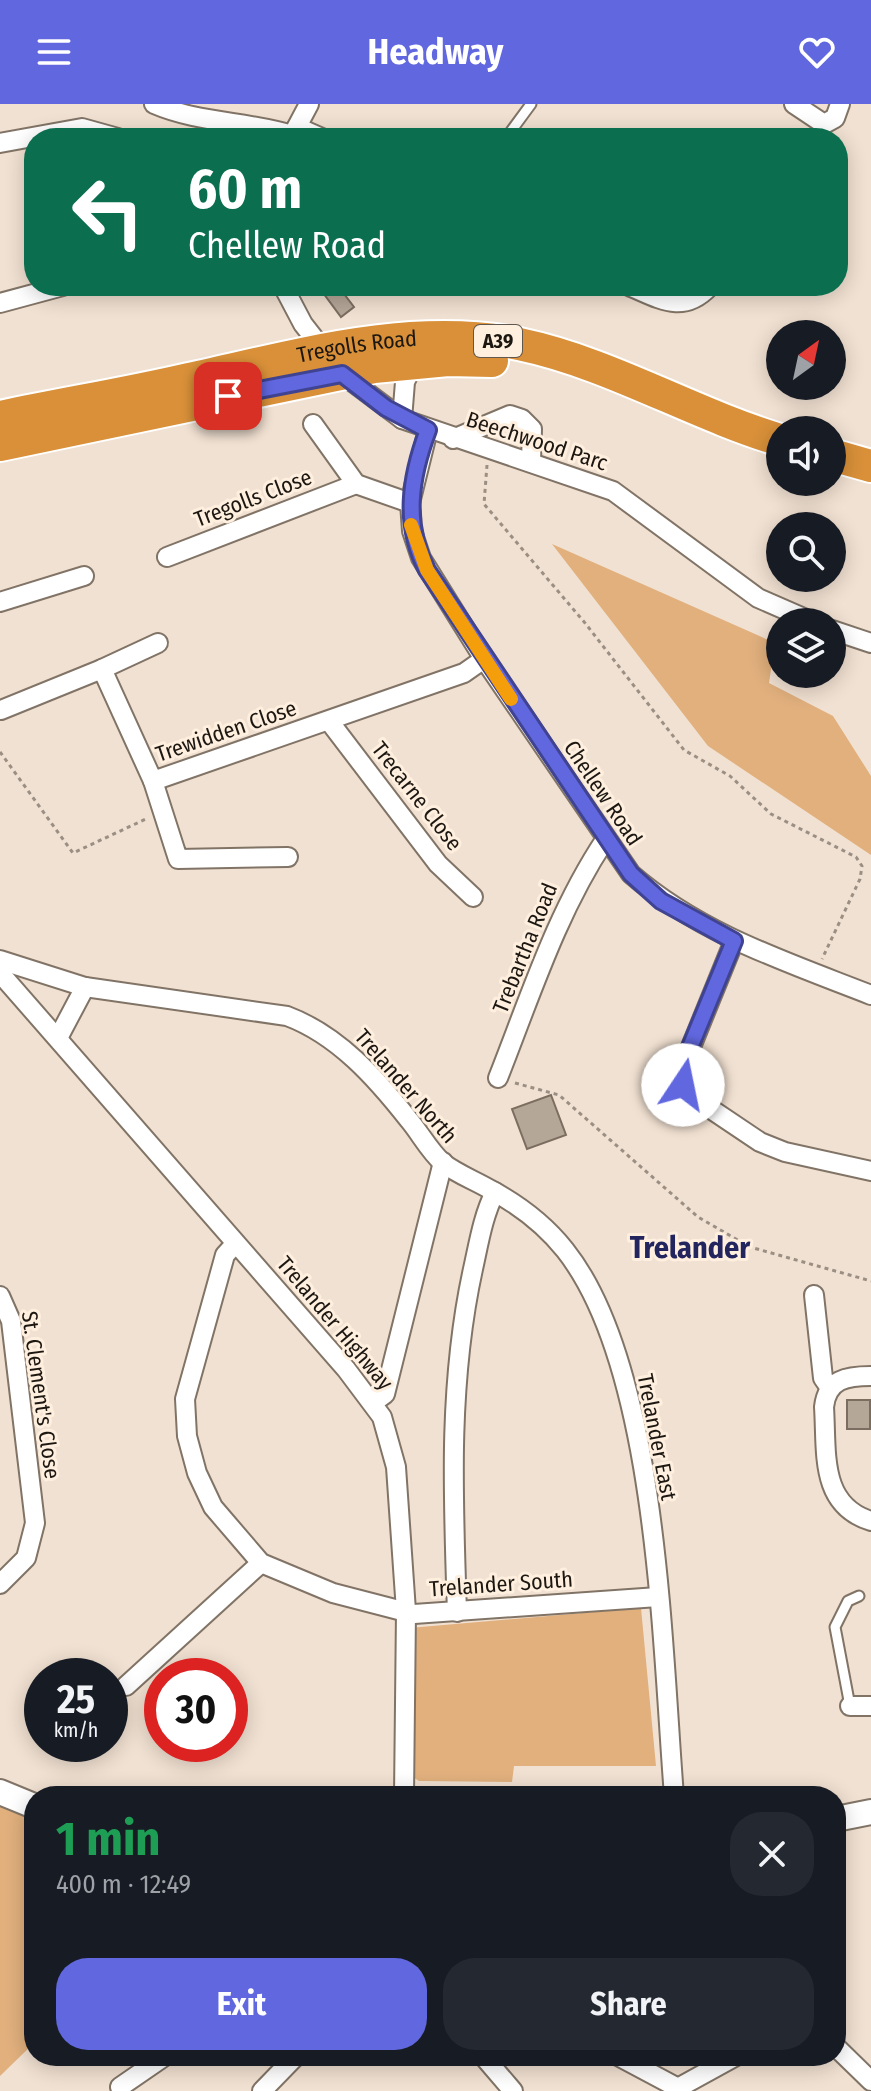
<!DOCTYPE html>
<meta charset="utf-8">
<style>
body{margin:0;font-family:"Fira Sans Condensed",sans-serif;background:#242831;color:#f1f3f6;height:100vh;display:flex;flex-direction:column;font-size:30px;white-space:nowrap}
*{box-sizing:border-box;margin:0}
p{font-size:26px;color:#9ea1a6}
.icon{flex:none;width:44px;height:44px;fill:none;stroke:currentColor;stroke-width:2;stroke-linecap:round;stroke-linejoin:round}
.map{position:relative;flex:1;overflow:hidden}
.panel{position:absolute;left:24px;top:1682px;width:822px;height:280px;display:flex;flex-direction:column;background:#171b24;border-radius:32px;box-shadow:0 4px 20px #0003}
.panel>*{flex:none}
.top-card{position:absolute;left:24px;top:24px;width:824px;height:168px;border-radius:32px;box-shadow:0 4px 20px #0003;background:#0b6e4f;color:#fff;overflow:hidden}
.needle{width:52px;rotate:33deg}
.buttons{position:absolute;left:766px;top:216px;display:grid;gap:16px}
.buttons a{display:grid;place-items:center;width:80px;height:80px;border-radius:50%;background:#171b24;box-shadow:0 4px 20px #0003;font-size:40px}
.speed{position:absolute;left:24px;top:1554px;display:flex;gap:16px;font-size:40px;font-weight:700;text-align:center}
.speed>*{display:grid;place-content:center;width:104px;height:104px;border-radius:50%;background:#171b24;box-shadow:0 4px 20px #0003;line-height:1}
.speed small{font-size:20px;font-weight:400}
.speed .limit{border:12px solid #d22;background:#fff;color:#111}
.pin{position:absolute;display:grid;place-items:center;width:68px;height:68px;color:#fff;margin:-34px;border-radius:16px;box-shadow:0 4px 12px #0006}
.me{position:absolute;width:88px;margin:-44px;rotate:11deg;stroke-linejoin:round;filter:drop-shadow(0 0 6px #0008)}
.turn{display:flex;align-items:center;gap:28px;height:168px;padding:0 32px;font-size:36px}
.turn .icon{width:104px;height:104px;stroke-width:2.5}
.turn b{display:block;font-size:56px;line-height:68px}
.round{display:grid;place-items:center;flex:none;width:84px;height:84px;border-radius:32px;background:#242831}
.head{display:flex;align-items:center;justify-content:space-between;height:136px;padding:0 32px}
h1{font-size:48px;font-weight:700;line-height:60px;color:#1e9e55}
.button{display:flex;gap:16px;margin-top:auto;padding:16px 32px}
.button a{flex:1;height:92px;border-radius:32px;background:#6167df;color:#fff;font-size:32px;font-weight:700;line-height:92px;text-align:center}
.button a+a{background:#242831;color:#f1f3f6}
header{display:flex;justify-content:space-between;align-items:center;height:104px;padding:0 32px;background:#6167df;color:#fff;font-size:36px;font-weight:700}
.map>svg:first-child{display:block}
</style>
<header><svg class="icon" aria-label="menu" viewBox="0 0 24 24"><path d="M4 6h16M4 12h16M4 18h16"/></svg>Headway<svg class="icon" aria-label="heart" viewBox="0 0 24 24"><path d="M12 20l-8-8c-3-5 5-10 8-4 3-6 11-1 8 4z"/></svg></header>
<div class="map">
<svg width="871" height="1987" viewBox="0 0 871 1987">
<rect width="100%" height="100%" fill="#f1e1d2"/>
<g fill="#e1b07d">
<path d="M552,440L775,539L769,579L833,612L871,672V751L708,642Z"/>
<path d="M641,1504L656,1662H514L512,1678L419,1677L408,1670L409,1524Z"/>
<path d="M0,1688L34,1702V1939L0,1972Z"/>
</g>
<g fill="#b5a798" stroke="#7b6d60" stroke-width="2">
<path d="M318,182H338L354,203L341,213Z"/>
<path d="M551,991L566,1031L527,1045L512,1005Z"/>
<rect x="847" y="1296" width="23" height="29"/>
</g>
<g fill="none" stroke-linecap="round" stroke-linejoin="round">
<g stroke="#817466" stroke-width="13">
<g id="lane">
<path d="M506,34L531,0"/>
<path d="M850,1602L835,1523L848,1497L859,1492"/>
</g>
</g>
<g stroke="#817466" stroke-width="22">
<g id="street">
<path d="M154,0C198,19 246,17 292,31"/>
<path d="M794,0L824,20L835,14L840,0"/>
<path d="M297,23L322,34"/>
<path d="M291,34L309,0"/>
<path d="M0,39L82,24L118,34"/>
<path d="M283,182L303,220L342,270L402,315L613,387L758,494L813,518"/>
<path d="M629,182C660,195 683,211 710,182"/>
<path d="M0,199L63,182"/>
<path d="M402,315L405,278L414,258"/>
<path d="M313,320L356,380L410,399"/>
<path d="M428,326L410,399L412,427L421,454L484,555L631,770C700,830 787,858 871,891"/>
<path d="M453,335L510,311L522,315L532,325L531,357"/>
<path d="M167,453L356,380"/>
<path d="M0,498L84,472"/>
<path d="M832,526L871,539"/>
<path d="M102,565L158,539"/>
<path d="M1,606L102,565L153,677L464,569L484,555"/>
<path d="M329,617L438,760L473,793"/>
<path d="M153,677L178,755L288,753"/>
<path d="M734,837L682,965L687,989L760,1038L785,1048L871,1067"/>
<path d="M0,856L85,883L287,912C338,931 376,974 409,1016C420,1029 430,1048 443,1059C457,1070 476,1077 491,1086C519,1101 545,1121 565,1146C658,1263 662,1544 674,1692"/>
<path d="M0,869L346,1265L382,1313L396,1363L406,1507L404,1692"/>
<path d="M58,934L85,883"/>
<path d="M498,974C530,893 557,808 605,736"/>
<path d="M235,1140L225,1151L185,1295L187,1332L197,1369L213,1403L261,1459L333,1489L414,1510L658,1493"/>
<path d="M814,1191L823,1274L830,1284"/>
<path d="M0,1192L11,1217L35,1419L26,1454L0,1480"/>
<path d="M871,1272C847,1272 827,1275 824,1303C827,1348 819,1401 871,1417"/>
<path d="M374,1298L385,1290L443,1058"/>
<path d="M457,1508C453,1392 448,1279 473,1165C479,1138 483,1112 495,1088"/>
<path d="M126,1582L261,1459"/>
<path d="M850,1602H871"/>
<path d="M836,1943L871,1977"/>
<path d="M483,1952L513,1987"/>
<path d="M618,1952L678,1984"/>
<path d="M120,1983L165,1952"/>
<path d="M262,1987L296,1952"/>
<path d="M680,1987L678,1984L736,1952"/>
</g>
</g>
<g stroke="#817466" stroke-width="28">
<g id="secondary">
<path d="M0,1688L34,1702"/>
<path d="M836,1715L871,1708"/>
</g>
</g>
<g stroke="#fff" stroke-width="36">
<g id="highway">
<path id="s1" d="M0,313C61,300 123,290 184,276C292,253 408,218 519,240C610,259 691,309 780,336"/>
<path d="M0,341L374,263L448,256L492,257"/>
<path d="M832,351L871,362"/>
</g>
</g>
<g stroke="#9b8f84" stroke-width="3" stroke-dasharray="4 4" stroke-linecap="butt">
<path d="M487,361L484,400L585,519L684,646L730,672L771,710L856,753L862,762L860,775L822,855"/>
<path d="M0,648L73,749L148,714"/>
<path d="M515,979L559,991L698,1113L750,1143L871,1177"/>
</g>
<use href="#lane" stroke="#fff" stroke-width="9"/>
<use href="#street" stroke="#fff" stroke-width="18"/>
<use href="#secondary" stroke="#fff" stroke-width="24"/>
<use href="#highway" stroke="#d99039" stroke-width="32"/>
</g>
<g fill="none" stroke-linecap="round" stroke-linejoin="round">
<g stroke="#3f4391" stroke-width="20">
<path id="route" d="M228,292L342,270L386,304L428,326C410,374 403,420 427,466L631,770L661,797L734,837L684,958L683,981"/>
</g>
<use href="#route" stroke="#6167df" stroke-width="14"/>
<path stroke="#f59e0b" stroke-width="14" d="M411,421L427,466L511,595"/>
</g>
<g text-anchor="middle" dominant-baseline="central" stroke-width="6" stroke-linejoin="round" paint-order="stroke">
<rect fill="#feefdf" stroke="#60584f" stroke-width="2" x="474" y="221" width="48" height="32" rx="6"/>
<g font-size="20" font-weight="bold" fill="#1c1711">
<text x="498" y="237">A39</text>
</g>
<g font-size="22" fill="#1c1711" stroke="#feefdf">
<text stroke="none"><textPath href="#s1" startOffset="364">Tregolls Road</textPath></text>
<text transform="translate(537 337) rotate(18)">Beechwood Parc</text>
<text transform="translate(253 394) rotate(-21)">Tregolls Close</text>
<text transform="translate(226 627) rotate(-19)">Trewidden Close</text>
<text transform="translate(603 689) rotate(56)">Chellew Road</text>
<text transform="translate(417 692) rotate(52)">Trecarne Close</text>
<text transform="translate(525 844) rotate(-68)">Trebartha Road</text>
<text transform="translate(406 982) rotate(49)">Trelander North</text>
<text transform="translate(335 1219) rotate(50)">Trelander Highway</text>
<text transform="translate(41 1291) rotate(82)">St. Clement's Close</text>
<text transform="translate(657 1333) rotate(79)">Trelander East</text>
<text transform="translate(501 1480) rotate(-4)">Trelander South</text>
</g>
<g font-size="30" font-weight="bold" fill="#23255e" stroke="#feefdf">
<text x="690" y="1144">Trelander</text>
</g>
</g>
</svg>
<div class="buttons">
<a><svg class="needle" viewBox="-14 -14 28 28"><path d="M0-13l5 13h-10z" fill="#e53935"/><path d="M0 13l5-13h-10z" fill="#9ea1a6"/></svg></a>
<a><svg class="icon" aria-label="sound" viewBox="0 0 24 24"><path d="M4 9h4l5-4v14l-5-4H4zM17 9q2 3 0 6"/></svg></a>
<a><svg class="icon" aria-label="search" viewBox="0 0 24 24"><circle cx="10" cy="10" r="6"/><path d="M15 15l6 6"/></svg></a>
<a><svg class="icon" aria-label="layers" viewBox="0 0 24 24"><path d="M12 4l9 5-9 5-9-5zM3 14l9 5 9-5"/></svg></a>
</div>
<div class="speed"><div>25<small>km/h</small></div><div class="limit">30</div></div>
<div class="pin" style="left:228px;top:292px;background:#d93025"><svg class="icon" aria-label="arrive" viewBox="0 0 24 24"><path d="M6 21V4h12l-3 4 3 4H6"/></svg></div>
<svg class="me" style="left:683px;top:981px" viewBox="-20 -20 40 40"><circle r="19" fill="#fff"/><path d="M0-13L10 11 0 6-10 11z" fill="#6167df"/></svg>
<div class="top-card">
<div class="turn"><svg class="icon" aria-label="left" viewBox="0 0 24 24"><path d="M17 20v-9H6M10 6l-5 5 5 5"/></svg><div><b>60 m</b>Chellew Road</div></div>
</div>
<section class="panel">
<div class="head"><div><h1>1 min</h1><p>400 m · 12:49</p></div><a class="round"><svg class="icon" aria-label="close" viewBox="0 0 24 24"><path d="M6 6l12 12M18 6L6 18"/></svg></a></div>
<div class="button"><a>Exit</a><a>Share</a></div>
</section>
</div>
